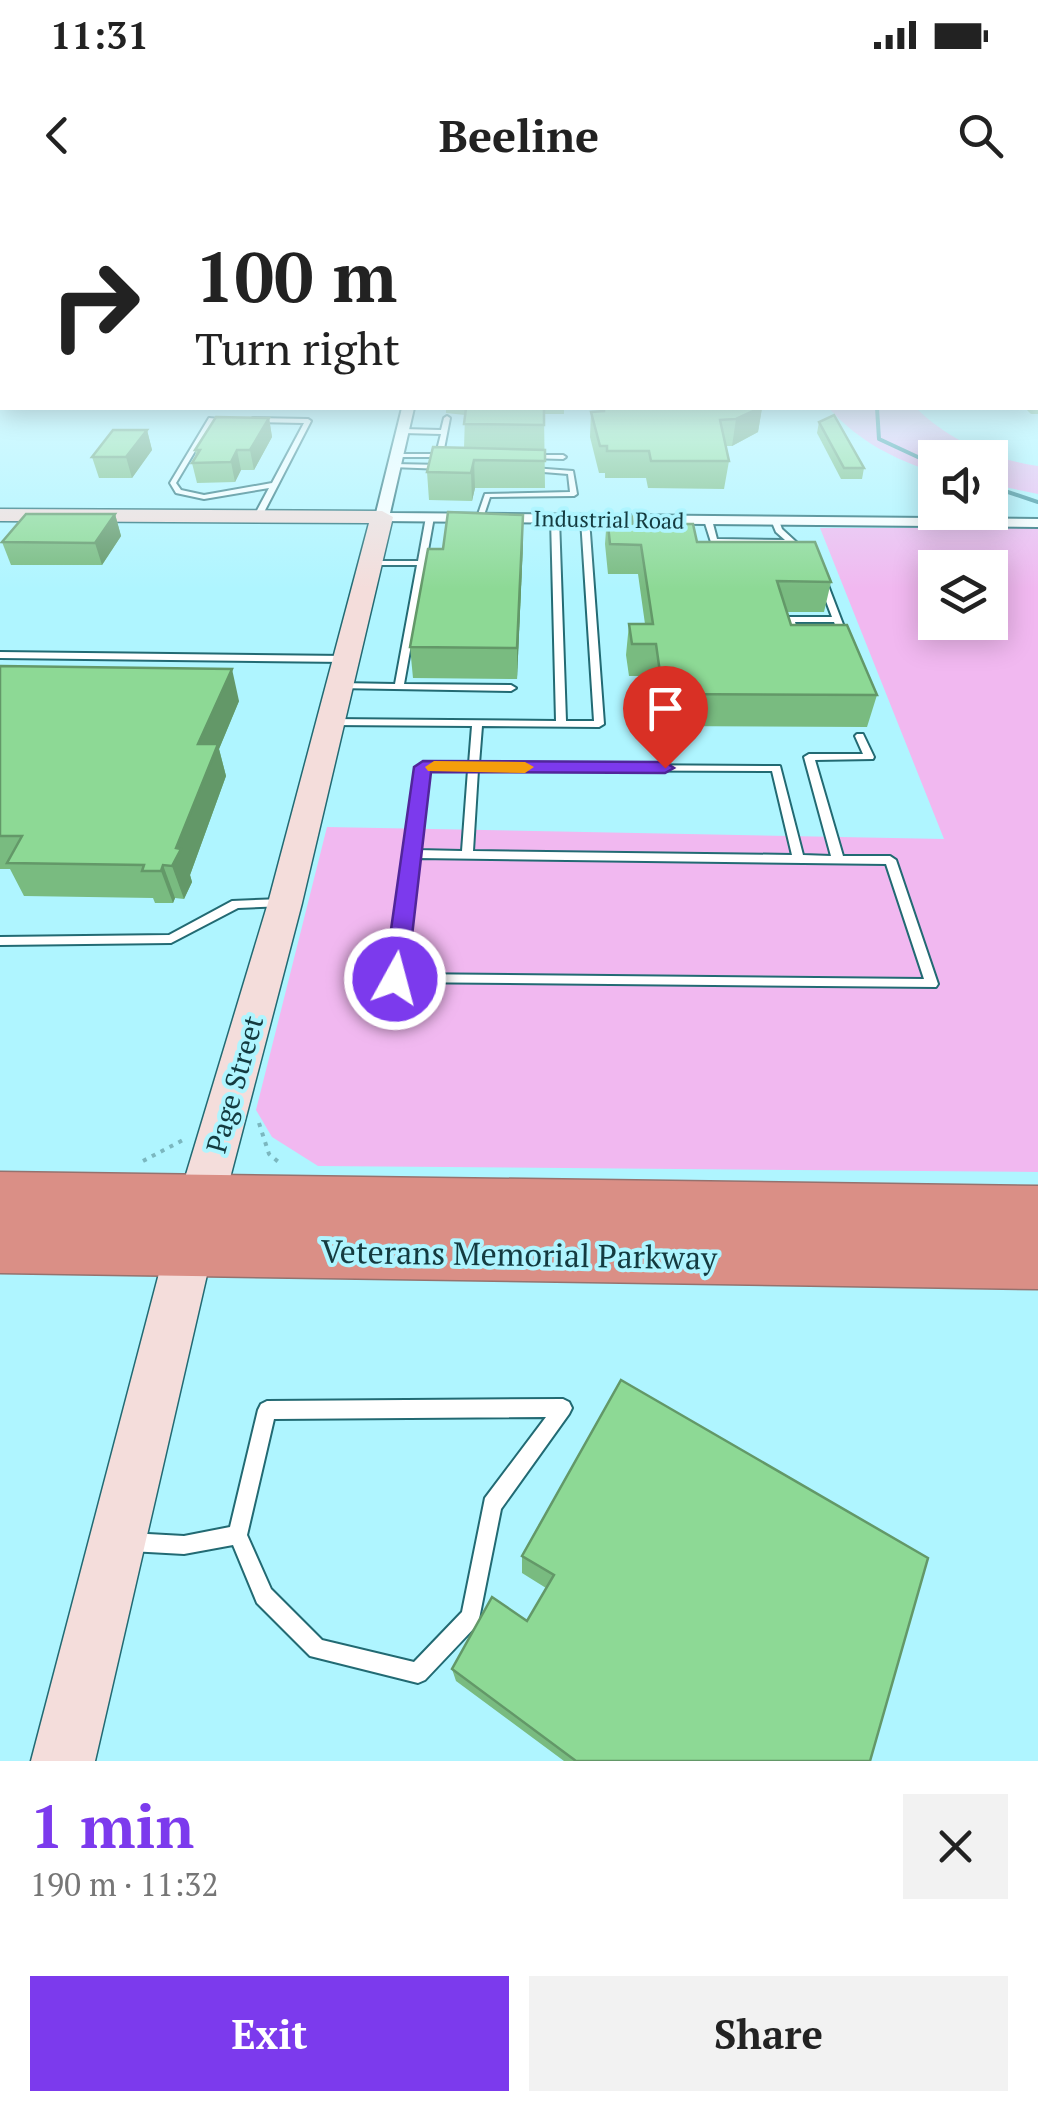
<!DOCTYPE html>
<meta charset="utf-8">
<style>
body{margin:0;font-family:"PT Serif",serif;background:#f2f2f2;color:#222;height:100vh;display:flex;flex-direction:column;font-size:38px;white-space:nowrap}
*{box-sizing:border-box;margin:0}
p{font-size:32px;color:#767676}
.icon{flex:none;width:55px;height:55px;fill:none;stroke:currentColor;stroke-width:2;stroke-linecap:round;stroke-linejoin:round}
.map{position:relative;height:1561px;overflow:hidden}
.side{display:flex;flex-direction:column;background:#fff;flex:1}
.side>*{flex:none}
.top-card{position:absolute;left:0px;top:0px;width:1040px;height:210px;box-shadow:0 5px 25px #0003;background:#fff;color:#222;overflow:hidden}
.fabs{position:absolute;left:918px;top:240px;display:grid;gap:20px}
.fabs a{display:grid;place-items:center;width:90px;height:90px;border-radius:0px;background:#fff;box-shadow:0 5px 25px #0003;font-size:50px}
.pin{position:absolute;display:grid;place-items:center;width:85px;height:85px;color:#fff;margin:-102px -42px;border-radius:50% 50% 50% 0;rotate:-45deg;box-shadow:0 0 10px #0007}
.pin .icon{rotate:45deg}
.me{position:absolute;width:110px;margin:-55px;rotate:7deg;stroke-linejoin:round;filter:drop-shadow(0 0 8px #0008)}
.turn{display:flex;align-items:center;gap:35px;height:210px;padding:0 30px;font-size:45px}
.turn .icon{width:130px;height:130px;stroke-width:2.5}
.turn b{display:block;font-size:70px;line-height:85px}
.round{display:grid;place-items:center;flex:none;width:105px;height:105px;border-radius:0px;background:#f2f2f2}
.headline{display:flex;align-items:center;justify-content:space-between;height:170px;padding:0 30px}
h1{font-size:60px;font-weight:700;line-height:75px;color:#7c3aed}
.cta{display:flex;gap:20px;margin-top:auto;padding:20px 30px}
.cta a{flex:1;height:115px;border-radius:0px;background:#7c3aed;color:#fff;font-size:40px;font-weight:700;line-height:115px;text-align:center}
.cta a+a{background:#f2f2f2;color:#222}
.status{display:flex;justify-content:space-between;align-items:center;height:70px;padding:0 50px;background:#fff;direction:ltr}
.status svg{height:28px;fill:currentColor}
header{display:flex;justify-content:space-between;align-items:center;height:130px;padding:0 30px;background:#fff;font-size:45px;font-weight:700}
.map>svg:first-child{display:block}
</style>
<div class="status"><b>11:31</b><svg viewBox="0 0 49 12"><path d="M0 12V9h3v3zM5 12V6h3v6zM10 12V3h3v9zM15 12V0h3v12zM26 1h20v11H26zM47 4h2v5h-2z"/></svg></div>
<header><svg class="icon" aria-label="back" viewBox="0 0 24 24"><path d="M15 5l-7 7 7 7"/></svg>Beeline<svg class="icon" aria-label="search" viewBox="0 0 24 24"><circle cx="10" cy="10" r="6"/><path d="M15 15l6 6"/></svg></header>
<div class="map">
<svg width="1038" height="1561" viewBox="0 0 1038 1561">
<rect width="100%" height="100%" fill="#aff5ff"/>
<g fill="#f1b8f0" fill-rule="evenodd">
<path d="M829,208H916C947,239 994,260 1038,266V294L990,284V258H935V273C893,258 859,242 829,208Z"/>
<path d="M820,328H1038V972L318,966L272,937L256,910L327,627L944,639ZM935,368H990V422H935Z"/>
</g>
<g fill="none" stroke-linecap="round" stroke-linejoin="round">
<g stroke="#348995" stroke-width="4">
<path d="M877,208L879,239L935,265"/>
<path d="M990,286L1038,302"/>
</g>
<g stroke="#226a73" stroke-width="4">
<g id="lane">
<path d="M447,216L450,218L443,254L446,255V257H394L393,256L396,254H436L441,234L403,233L400,231L403,229L441,230L444,218Z"/>
<path d="M209,218L231,220L228,222L213,221L176,283L181,290L204,295L272,283L304,223L253,222L250,220L253,218L308,219L311,221L261,318L254,316L269,288L204,299L176,293L170,283Z"/>
<path d="M529,255H563L566,257L563,259L527,258L526,257Z"/>
<path d="M394,264L443,265L446,267L443,269L392,267L391,266Z"/>
<path d="M533,268L573,271L577,294L574,296L490,297L483,318L476,320L485,294L570,292L568,274L531,271L530,270Z"/>
<path d="M430,315L434,317L404,484L511,485L516,488L511,491L336,488V484L339,483L395,484L417,365H371L367,363L371,361H418L426,317Z"/>
<path d="M555,316L559,318L566,521H594L581,319L585,317L589,319L604,524L599,527L482,526L479,564L780,566L803,655L831,656L804,557L809,554H863L855,536L857,534H863L874,557L873,559L815,560L843,656H890L896,660L938,784L936,787L391,782L389,779L418,567L423,564H469L472,526L330,525L325,522L330,519L556,521L551,318ZM428,570H468L462,651L417,650ZM478,570L772,571L792,655L473,651ZM417,658L886,664L924,779L402,774Z"/>
<path d="M708,318L712,320L717,339L785,340L776,332L771,320L778,318L782,329L806,351L799,353L790,344L719,343L723,356L716,358L704,320Z"/>
<path d="M819,378L826,380L849,440L848,442H842L834,422H795L800,438L796,441L792,438L786,419L787,417H832L818,380Z"/>
<path d="M0,452L346,456L350,459L346,462L0,458Z"/>
<path d="M282,699L286,700L288,703L286,706L238,708L171,743L0,745V737L169,735L232,701Z"/>
<path d="M563,1199L569,1202L572,1208L569,1214L501,1309L478,1424L425,1480L418,1483L310,1456L257,1403L233,1345L184,1354L130,1351L123,1349L121,1342L123,1335L130,1333L184,1336L230,1327L258,1210L261,1204L267,1201ZM546,1217L485,1298L462,1412L414,1462L322,1440L271,1389L247,1335L274,1219Z"/>
</g>
</g>
<g stroke="#226a73" stroke-width="4">
<path id="street" d="M402,208H414L390,313L1038,319V327L382,321L375,317Z"/>
</g>
<g stroke="#226a73" stroke-width="3">
<path id="secondary" d="M0,309L382,311L393,317L302,703L224,1001L95,1561H31L178,1001L268,703L369,323L0,321Z"/>
</g>
<g stroke="#95726e" stroke-width="3">
<path id="highway" d="M0,972L1038,986V1089L0,1073Z"/>
</g>
<g stroke="#7bb7bf" stroke-width="4" stroke-dasharray="4 6" stroke-linecap="butt">
<path d="M259,923L269,954L282,965"/>
<path d="M143,961L183,940"/>
</g>
<use href="#lane" fill="#fff" fill-rule="evenodd"/>
<use href="#street" fill="#fff" fill-rule="evenodd"/>
<use href="#secondary" fill="#f4dddb" fill-rule="evenodd"/>
<use href="#highway" fill="#da8f86" fill-rule="evenodd"/>
</g>
<g fill="#79bb80">
<path d="M1038,170V214H1031L1025,208H1038Z"/>
<path d="M446,208H564V214H544L545,288H475L472,301L429,300L427,272L464,248L465,215L446,213Z"/>
<path d="M600,208H762L758,232L732,246H725L729,261L724,289L648,288L646,278H605V273H599L590,237L591,212L600,211Z"/>
<path d="M269,218L272,237L254,270H241L235,282L197,283L192,263L196,257L195,250Z"/>
<path d="M819,222L864,268L862,279H841L817,233Z"/>
<path d="M147,230L152,250L132,278H99L92,257Z"/>
<path d="M115,314L121,336L102,365H11L2,342Z"/>
<path d="M607,316L831,382L824,412H787L791,425L877,495L867,527L659,526L652,476H629L626,455L629,424H645L638,374H608L605,344Z"/>
<path d="M523,344L517,479L413,478L410,447L443,349Z"/>
<path d="M0,466L239,501L219,549L226,576L190,675L192,682L184,699L175,698L173,703H155L153,698L24,696L10,669H0Z"/>
<path d="M522,1356L870,1561H564L456,1481L452,1469L527,1421L546,1388L522,1373Z"/>
</g>
<g fill="#639868">
<path d="M760,208H762L758,232L732,246L736,219Z"/>
<path d="M269,218L272,237L254,270L250,250Z"/>
<path d="M147,230L152,250L132,278L126,257Z"/>
<path d="M237,250L241,270L235,282L231,262Z"/>
<path d="M474,260L475,288L472,301L471,273Z"/>
<path d="M115,314L121,336L102,365L95,343Z"/>
<path d="M523,315V344L517,479V448Z"/>
<path d="M232,469L239,501L219,549L226,576L190,675L192,682L184,699L172,666L198,544Z"/>
<path d="M163,665L175,698L173,703L161,671Z"/>
</g>
<g fill="#8dd995" stroke="#639868" stroke-width="2.5">
<path d="M466,208H544V225L464,224Z"/>
<path d="M604,208H760L736,219L720,220L729,261H651L649,251H607V246H600L591,212L604,211Z"/>
<path d="M834,215L864,268H844L819,222Z"/>
<path d="M216,217L269,218L250,250H237L231,262L192,263L200,250H195Z"/>
<path d="M113,230H147L126,257H92Z"/>
<path d="M433,247L545,250V261L474,260L471,273L427,272Z"/>
<path d="M448,312L523,315L517,448L410,447L428,349H443Z"/>
<path d="M26,314H115L95,343L2,342Z"/>
<path d="M607,316H632L633,324H693L697,342H815L831,382L777,381L791,425H847L877,495L663,494L656,444H632L629,424H653L641,345L610,344Z"/>
<path d="M0,466L232,469L198,544H218L176,648L181,649L172,666L163,665L161,671H142L144,665L7,663L22,636H0Z"/>
<path d="M621,1180L928,1358L870,1561H576L452,1469L492,1397L527,1421L554,1375L522,1356Z"/>
</g>
<linearGradient id="sky" x2="0" y2="1"><stop stop-color="#65b0d5"/><stop offset="0.44" stop-color="#dbfaff"/><stop offset="1" stop-color="#dbfaff" stop-opacity="0"/></linearGradient>
<rect width="1038" height="389" fill="url(#sky)"/>
<path fill="#7c3aed" stroke="#51269a" stroke-width="2.5" d="M423,561L665,562L674,568L665,573L431,572L407,779L395,787L384,779L414,567Z"/>
<path fill="#f59e0b" d="M434,561L525,562L534,567L525,573L428,571L425,567Z"/>
<g text-anchor="middle" dominant-baseline="central" stroke-width="8" stroke-linejoin="round" paint-order="stroke">
<g font-size="22" fill="#143b40" stroke="#aff5ff">
<text transform="translate(609 319) rotate(1)">Industrial Road</text>
</g>
<g font-size="28" fill="#143b40" stroke="#aff5ff">
<text transform="translate(234 884) rotate(-74)">Page Street</text>
</g>
<g font-size="32" fill="#143b40" stroke="#aff5ff">
<text transform="translate(519 1054) rotate(1)">Veterans Memorial Parkway</text>
</g>
</g>
</svg>
<div class="fabs">
<a><svg class="icon" aria-label="sound" viewBox="0 0 24 24"><path d="M4 9h4l5-4v14l-5-4H4zM17 9q2 3 0 6"/></svg></a>
<a><svg class="icon" aria-label="layers" viewBox="0 0 24 24"><path d="M12 4l9 5-9 5-9-5zM3 14l9 5 9-5"/></svg></a>
</div>
<div class="pin" style="left:665px;top:568px;background:#d93025"><svg class="icon" aria-label="arrive" viewBox="0 0 24 24"><path d="M6 21V4h12l-3 4 3 4H6"/></svg></div>
<svg class="me" style="left:395px;top:779px" viewBox="-20 -20 40 40"><circle r="17" fill="#7c3aed" stroke="#fff" stroke-width="3"/><path d="M0-11L8 9 0 5-8 9z" fill="#fff"/></svg>
<div class="top-card">
<div class="turn"><svg class="icon" aria-label="right" viewBox="0 0 24 24"><path d="M7 20v-9h11M14 6l5 5-5 5"/></svg><div><b>100 m</b>Turn right</div></div>
</div>
</div>
<section class="side">
<div class="headline"><div><h1>1 min</h1><p>190 m · 11:32</p></div><a class="round"><svg class="icon" aria-label="close" viewBox="0 0 24 24"><path d="M6 6l12 12M18 6L6 18"/></svg></a></div>
<div class="cta"><a>Exit</a><a>Share</a></div>
</section>
